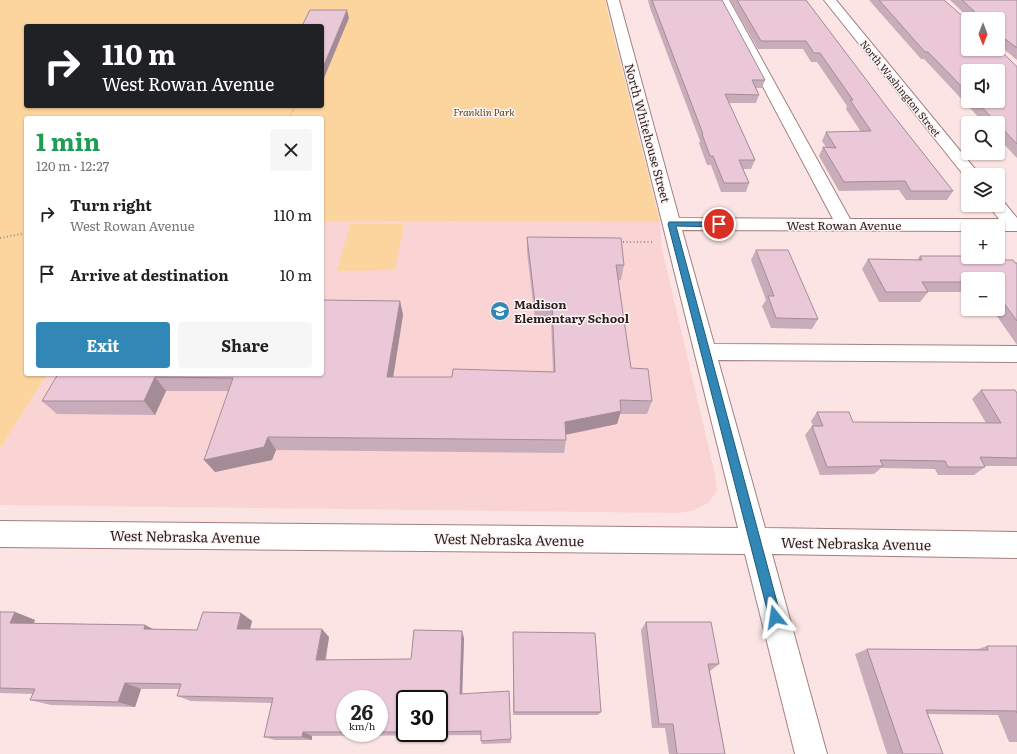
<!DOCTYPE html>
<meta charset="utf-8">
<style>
body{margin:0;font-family:Literata,serif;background:#f6f6f6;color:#222;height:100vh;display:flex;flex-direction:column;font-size:15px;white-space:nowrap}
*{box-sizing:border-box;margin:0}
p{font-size:13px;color:#767676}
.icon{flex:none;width:22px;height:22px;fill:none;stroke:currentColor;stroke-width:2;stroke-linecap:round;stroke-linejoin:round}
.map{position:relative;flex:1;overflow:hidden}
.sheet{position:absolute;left:24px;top:116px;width:300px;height:260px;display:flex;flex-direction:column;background:#fff;border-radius:4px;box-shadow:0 1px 3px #0004}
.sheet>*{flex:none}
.guide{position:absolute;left:24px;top:24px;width:300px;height:84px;border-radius:4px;box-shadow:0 1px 3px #0004;background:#202124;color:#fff;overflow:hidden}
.needle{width:26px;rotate:180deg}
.controls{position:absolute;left:961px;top:12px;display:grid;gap:8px}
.controls a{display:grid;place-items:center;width:44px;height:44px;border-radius:4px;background:#fff;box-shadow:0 1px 3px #0004;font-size:20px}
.speed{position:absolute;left:336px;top:690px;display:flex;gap:8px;font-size:20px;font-weight:700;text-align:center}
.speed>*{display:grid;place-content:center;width:52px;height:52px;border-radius:50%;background:#fff;box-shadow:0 1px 3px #0004;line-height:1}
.speed small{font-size:10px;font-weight:400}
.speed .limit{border:2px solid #111;border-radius:6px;background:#fff;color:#111}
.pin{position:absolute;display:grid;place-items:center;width:34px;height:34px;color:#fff;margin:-17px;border:2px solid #fff;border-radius:50%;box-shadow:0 1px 4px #0007}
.me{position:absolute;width:44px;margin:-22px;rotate:345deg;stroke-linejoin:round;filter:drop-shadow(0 0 3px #0008)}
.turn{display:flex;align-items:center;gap:14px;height:84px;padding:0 12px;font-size:18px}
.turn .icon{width:52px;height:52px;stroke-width:2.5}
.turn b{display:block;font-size:28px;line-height:34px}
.round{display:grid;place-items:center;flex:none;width:42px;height:42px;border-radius:4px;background:#f6f6f6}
.overview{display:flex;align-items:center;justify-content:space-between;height:68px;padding:0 12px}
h1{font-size:24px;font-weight:700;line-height:30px;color:#1e9e55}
.cta{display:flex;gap:8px;margin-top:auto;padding:8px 12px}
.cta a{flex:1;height:46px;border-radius:4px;background:#3188b6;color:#fff;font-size:16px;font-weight:700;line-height:46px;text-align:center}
.cta a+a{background:#f6f6f6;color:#222}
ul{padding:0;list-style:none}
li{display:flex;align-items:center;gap:12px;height:60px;padding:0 12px}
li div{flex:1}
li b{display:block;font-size:15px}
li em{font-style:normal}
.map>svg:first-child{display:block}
</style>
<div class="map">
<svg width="1017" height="754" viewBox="0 0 1017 754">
<rect width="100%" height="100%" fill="#fbe4e3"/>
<path fill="#fad4d4" d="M322,221L660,222L662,249L715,474L717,491L708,503L695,510L679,513L0,505V449L47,374H322Z"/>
<g fill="#fbd49e" fill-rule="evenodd">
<path d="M0,0H605L660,222L322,221V118H26V374H47L0,449ZM26,26H322V106H26Z"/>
<path d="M350,224H404L395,270L337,271Z"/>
</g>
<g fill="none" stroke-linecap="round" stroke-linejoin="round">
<g stroke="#a28080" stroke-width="2">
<g id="minor">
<path d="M607,0H619L679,218L833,219L717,0H729L850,219H999L988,205H998V200L1003,201L1017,218V231H998V227H968V231L682,230L714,344L1017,346V362L718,360L765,528L1017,532V558L772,554L827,754H795L745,554L0,547V521L738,528Z"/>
<path d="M824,0H836L980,175H968V179L966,178Z"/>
</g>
</g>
<path stroke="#a28f8f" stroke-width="1.5" stroke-dasharray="0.5 2" stroke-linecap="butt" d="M289,118L295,106"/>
<g stroke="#a28f8f" stroke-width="2" stroke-dasharray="1 2.5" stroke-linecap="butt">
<path d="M0,238L26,233"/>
<path d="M623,242H653"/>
</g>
<use href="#minor" fill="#fff" fill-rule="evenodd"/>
</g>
<g fill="#c9acb9" fill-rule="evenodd">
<path d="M648,0H722L765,80L762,88H756L759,95L756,103H729L755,160L751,169H743L749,183L746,192H721L711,165H707L699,143L700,141L650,8Z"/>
<path d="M730,0H806L889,110L953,191L947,200H906L899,190L839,191L819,156L823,147H826L822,141L826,132H861L846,109L847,106L817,62H811L803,49H758Z"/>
<path d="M869,0H944L1016,66H1017V158L998,138V123H984L924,59H921ZM968,71L998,101H968Z"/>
<path d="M950,0H1017V60L999,45H998V19H970Z"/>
<path d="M527,237L624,265L621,280H618L631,368L652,401L647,414H620L617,424L566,435V440L564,453L276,450L272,460L215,472L228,391H166L155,415L57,414L42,401L400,301L403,315L393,377H452L553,372L551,319H535L527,252Z"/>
<path d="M756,250L818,319L812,329L771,328L762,306L766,300L751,260Z"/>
<path d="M920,256L1017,263V345L992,309H998V279H968V292H927H928L920,302H879L862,269L868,259L917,260Z"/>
<path d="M981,390L1017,393V466H985V467L974,475H938L935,469L881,468L874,474L820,475L805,435L812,426H813L811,421L817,412L853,422L986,423L972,399Z"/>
<path d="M0,612H15L35,620L34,623L145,625L153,629L197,630L241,613L252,621L250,629L329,637L326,660L411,659L464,638L462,694L511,739V743L482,744L481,741V735L312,736V740H275L264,737L272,703L191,701L177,696L179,689H141L135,707L51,705L30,700L33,694L0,693ZM345,699H379V733H345ZM405,699H439V733H405Z"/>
<path d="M646,622L719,664L710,671L725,754H669L665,728H652L641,630Z"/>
<path d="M513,632L601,712L598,715H513Z"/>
<path d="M987,646H1017V742H1009L998,715L928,714L943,754H887L855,654L867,649H978Z"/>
</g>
<g fill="#a48c96">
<path d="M347,10L349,18L322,83V70Z"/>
<path d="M400,301L403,315L391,391L387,377Z"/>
<path d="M155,377L166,391L155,415L144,401Z"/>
<path d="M621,411L617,424L563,435L565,422Z"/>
<path d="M268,437L276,450L272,460L215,472L204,460Z"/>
<path d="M15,612L35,620L30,631L10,623Z"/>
<path d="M241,613L252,621L248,637L237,629Z"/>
<path d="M145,625L160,633L144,629Z"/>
<path d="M322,629L329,637L324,666L316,660Z"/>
<path d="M462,631L464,638L462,699L460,694Z"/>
<path d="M125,683L141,689L135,707L118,702Z"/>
<path d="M303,732L312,736V740L302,737Z"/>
</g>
<g fill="#eac8d7" stroke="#a48c96">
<path d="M652,0H722L765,80H752L759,95L725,94L755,160H739L749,183H724L713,156H710L702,134H703Z"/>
<path d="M737,0H806L889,110L953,191H911L905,181L844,182L823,147L836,148L826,132L871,131L850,100H853L820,53H814L806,41H761Z"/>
<path d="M879,0H944L968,21V49H998V48L1016,66H1017V144L998,124V123H997L976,101H998V71H968V93L928,52H925Z"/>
<path d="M962,0H1017V48L1004,38H1002L1001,40H998V19H974L975,12Z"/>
<path d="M310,10H347L322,70V26H302Z"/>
<path d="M527,237L621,238L624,265H616L631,368L648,369L652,401L620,400L621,411L565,422L566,440L268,437L264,447L204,460L233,378L155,377L144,401H42L58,374H322V300L400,301L387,377H452L453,369L555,372L552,304H535Z"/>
<path d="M756,250H788L818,319L776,318L768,296H774Z"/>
<path d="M920,256H963L966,260H1013L1015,263H1017V321L998,295V279H968V282H922L928,292H886L868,259L922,260Z"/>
<path d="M981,390H1015L1017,393V458L980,457L985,467H948L945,461L880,460L883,466L827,467L812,426H823L817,412H849L853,422L1001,423Z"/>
<path d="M0,612H15L10,623L145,625L144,629L197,630L203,612L241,613L237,629H322L316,660L411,659L414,630L462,631L460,694L509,691L511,739L481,741V731L439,732V699H405V732H379V699H345V732H303L302,737H264L273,698L177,696L181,684L125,683L118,702L30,700L35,689L0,688Z"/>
<path d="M646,622H711L719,664H708L725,754H677L673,724H659Z"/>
<path d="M513,632L595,633L601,712H514Z"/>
<path d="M987,646H1017V713L1016,711L926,710L943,754H903L867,649L988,650Z"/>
</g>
<path fill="#3188b6" stroke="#205876" d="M669,222H719L723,224L719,227L676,226L781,617L779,621L775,623L771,621L769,617L668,224Z"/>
<defs>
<g id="school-disc" transform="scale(1)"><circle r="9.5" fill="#3188b6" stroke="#fdf5f5"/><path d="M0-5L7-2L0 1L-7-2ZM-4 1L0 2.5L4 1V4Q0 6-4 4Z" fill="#fff"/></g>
</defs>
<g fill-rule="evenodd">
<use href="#school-disc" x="500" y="311"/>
</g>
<g text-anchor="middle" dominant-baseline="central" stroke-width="3" stroke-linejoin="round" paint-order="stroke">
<g font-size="10" fill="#2b1e1e" stroke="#fdf5f5">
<text transform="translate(901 88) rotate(51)">North Washington Street</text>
</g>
<g font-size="10" font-style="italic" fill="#614417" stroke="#fdf5f5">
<text x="484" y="111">Franklin Park</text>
</g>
<g font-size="12" fill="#2b1e1e" stroke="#fdf5f5">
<text transform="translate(648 133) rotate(75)">North Whitehouse Street</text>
<text x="844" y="225">West Rowan Avenue</text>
</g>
<g font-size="12" font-weight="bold" fill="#2b1e1e" stroke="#fdf5f5" text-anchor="start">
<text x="514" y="304">Madison<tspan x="514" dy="14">Elementary School</tspan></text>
</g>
<g font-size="14" fill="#2b1e1e" stroke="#fdf5f5">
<text transform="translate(185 536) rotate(1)">West Nebraska Avenue</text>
<text transform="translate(509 539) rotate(1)">West Nebraska Avenue</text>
<text transform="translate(856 543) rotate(1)">West Nebraska Avenue</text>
</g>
</g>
</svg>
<div class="controls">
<a><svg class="needle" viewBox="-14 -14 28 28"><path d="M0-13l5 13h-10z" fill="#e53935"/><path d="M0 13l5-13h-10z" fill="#767676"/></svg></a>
<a><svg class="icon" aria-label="sound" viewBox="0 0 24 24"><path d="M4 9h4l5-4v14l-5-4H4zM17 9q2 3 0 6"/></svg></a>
<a><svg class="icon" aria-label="search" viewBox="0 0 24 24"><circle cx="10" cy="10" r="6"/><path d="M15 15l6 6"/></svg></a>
<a><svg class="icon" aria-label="layers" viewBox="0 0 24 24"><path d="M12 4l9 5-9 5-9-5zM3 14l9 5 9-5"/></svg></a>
<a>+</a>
<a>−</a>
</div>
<div class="speed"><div>26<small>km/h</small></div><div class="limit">30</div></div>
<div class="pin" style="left:719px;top:224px;background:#d93025"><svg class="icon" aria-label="arrive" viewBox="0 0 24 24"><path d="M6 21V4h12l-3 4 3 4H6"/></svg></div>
<svg class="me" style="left:775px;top:617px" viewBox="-20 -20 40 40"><path d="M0-17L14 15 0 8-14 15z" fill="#3188b6" stroke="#fff" stroke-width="4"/></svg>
<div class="guide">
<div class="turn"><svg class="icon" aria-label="right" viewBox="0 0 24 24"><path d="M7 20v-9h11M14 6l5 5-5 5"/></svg><div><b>110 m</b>West Rowan Avenue</div></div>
</div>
<section class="sheet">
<div class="overview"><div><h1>1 min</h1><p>120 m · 12:27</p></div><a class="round"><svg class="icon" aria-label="close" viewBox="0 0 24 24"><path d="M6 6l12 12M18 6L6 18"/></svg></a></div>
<ul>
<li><svg class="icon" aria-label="right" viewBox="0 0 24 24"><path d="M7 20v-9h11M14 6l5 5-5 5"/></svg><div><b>Turn right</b><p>West Rowan Avenue</p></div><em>110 m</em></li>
<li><svg class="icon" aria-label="arrive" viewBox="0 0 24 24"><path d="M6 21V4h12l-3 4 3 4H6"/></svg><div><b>Arrive at destination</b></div><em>10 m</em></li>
</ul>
<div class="cta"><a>Exit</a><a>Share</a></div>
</section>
</div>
